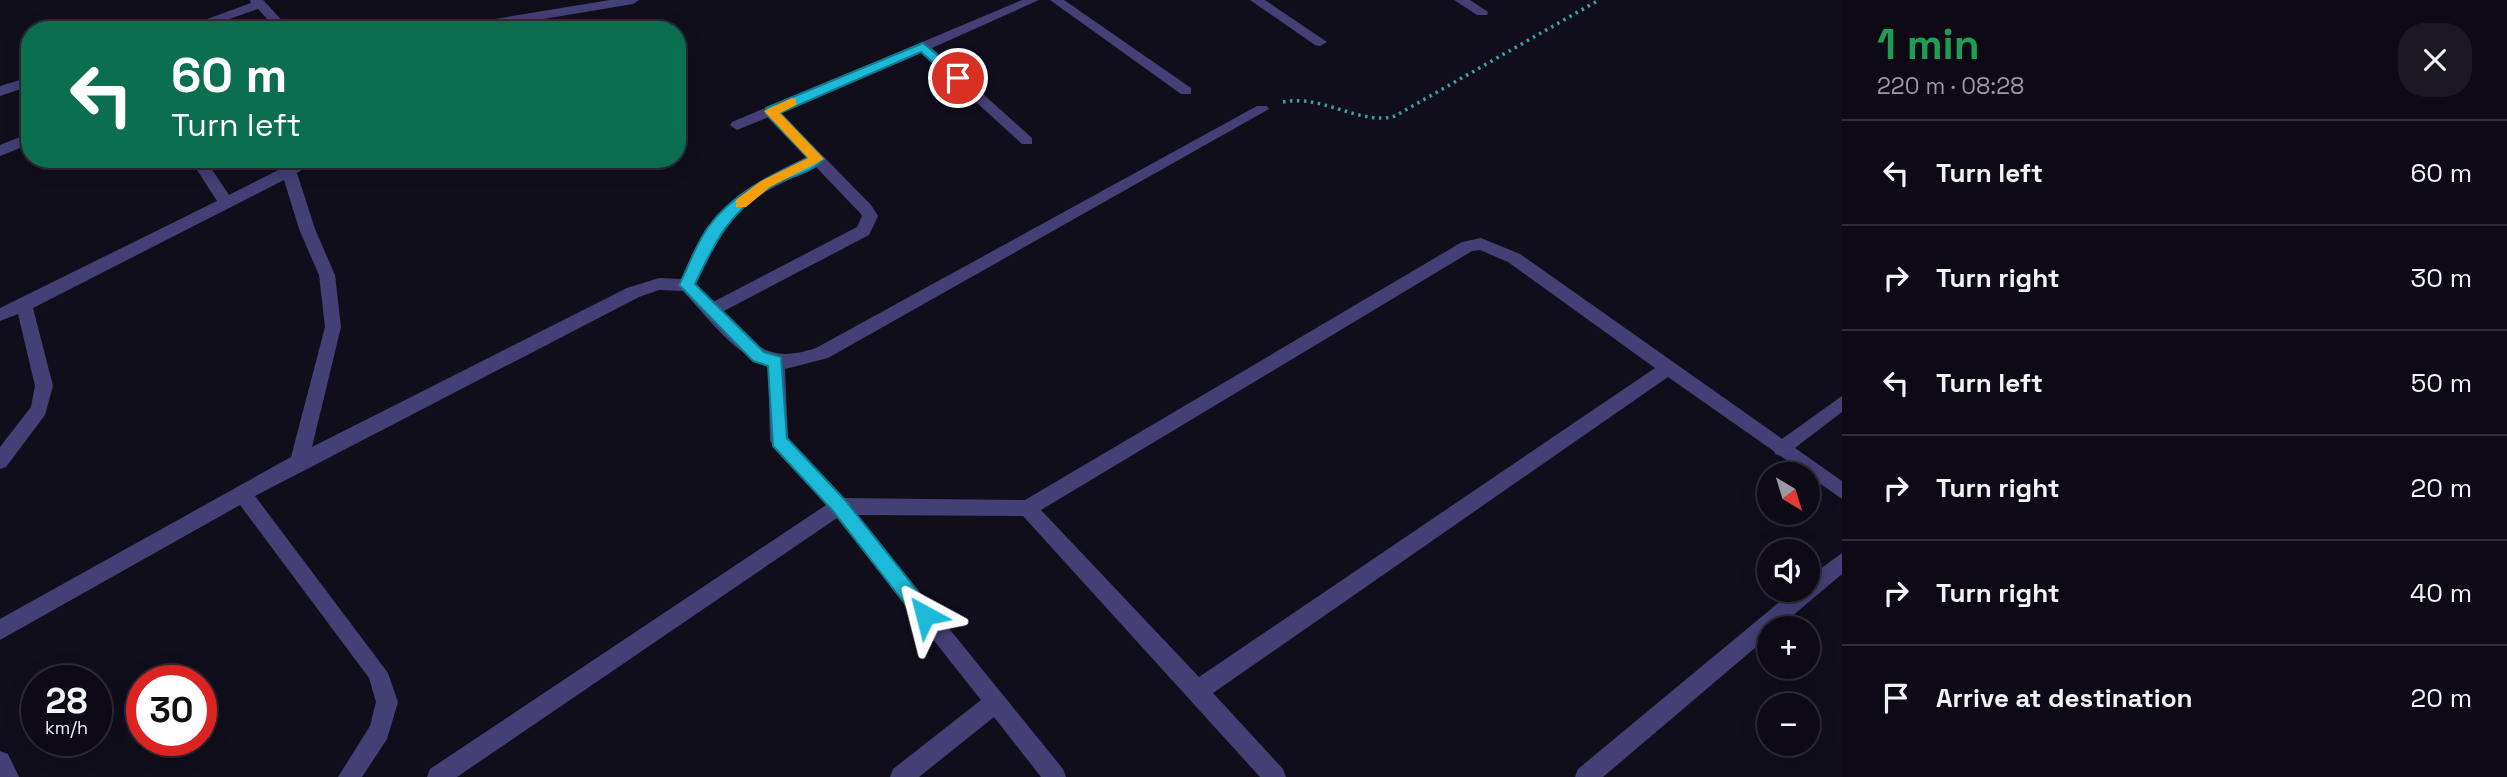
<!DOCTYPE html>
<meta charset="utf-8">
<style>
body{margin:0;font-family:"Space Grotesk",sans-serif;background:#1b1822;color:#f1f3f6;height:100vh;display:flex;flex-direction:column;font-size:26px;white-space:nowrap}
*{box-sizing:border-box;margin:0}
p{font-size:23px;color:#9a9aa0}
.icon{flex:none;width:38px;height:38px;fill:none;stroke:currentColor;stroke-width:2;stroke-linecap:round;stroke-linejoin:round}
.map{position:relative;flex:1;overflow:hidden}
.panel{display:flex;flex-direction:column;background:#0d0a15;width:665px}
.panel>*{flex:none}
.banner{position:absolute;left:21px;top:21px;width:665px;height:147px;border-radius:28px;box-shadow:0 4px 18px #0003,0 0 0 2px #2d2b34;background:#0b6e4f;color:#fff;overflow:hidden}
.needle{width:46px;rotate:142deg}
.tools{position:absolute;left:1757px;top:462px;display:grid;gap:14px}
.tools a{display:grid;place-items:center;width:63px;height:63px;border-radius:50%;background:#0d0a15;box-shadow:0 4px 18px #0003,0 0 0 2px #2d2b34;font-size:35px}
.speed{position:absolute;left:21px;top:665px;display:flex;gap:14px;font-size:35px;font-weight:700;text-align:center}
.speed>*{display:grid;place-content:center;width:91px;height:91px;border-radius:50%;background:#0d0a15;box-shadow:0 4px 18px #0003,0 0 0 2px #2d2b34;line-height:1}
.speed small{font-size:18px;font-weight:400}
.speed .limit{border:10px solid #d22;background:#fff;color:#111}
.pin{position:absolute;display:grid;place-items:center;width:60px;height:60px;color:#fff;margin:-30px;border:4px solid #fff;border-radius:50%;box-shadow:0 2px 7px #0007}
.me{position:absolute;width:77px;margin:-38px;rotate:322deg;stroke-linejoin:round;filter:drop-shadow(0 0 5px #0008)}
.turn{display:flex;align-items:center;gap:24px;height:147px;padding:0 35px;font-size:32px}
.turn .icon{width:91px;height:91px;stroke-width:2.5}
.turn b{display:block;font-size:49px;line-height:60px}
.round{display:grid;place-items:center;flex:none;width:74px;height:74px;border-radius:28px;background:#1b1822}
.head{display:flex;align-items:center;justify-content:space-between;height:119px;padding:0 35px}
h1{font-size:42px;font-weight:600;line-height:52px;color:#1e9e55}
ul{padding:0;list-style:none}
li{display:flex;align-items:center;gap:21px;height:105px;padding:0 35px;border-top:2px solid #2d2b34}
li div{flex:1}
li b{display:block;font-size:26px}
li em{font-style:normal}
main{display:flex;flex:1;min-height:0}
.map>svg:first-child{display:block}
</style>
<main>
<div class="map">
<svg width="1842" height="777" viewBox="0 0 1842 777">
<rect width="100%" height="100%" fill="#110e1c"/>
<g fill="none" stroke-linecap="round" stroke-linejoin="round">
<path stroke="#3ca1a0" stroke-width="3.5" stroke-dasharray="2.5 4.5" stroke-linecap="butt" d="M1283,102C1323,94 1360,126 1395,116L1599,0"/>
<path fill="#443f75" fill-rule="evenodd" d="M1842,396V412L1787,454L1781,456L1775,454L1773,449L1775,444Z"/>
<g fill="#443f75" fill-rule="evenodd">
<path d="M250,0H263L291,30H277L258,9L197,30H177L251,3Z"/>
<path d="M610,0H639L633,4L478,30H446L452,26Z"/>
<path d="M1022,0H1039L932,48L1032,138V144H1022L921,52L780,112L871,205L878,216L869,235L722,312C755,346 768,364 816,348L1257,106H1267L1269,109L828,358L785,369L788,438L843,498L1025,500L1462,242L1481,238L1520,254L1842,481V499L1668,377L1213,693L1283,769L1286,777H1260L1023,516L857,515L1063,769L1066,777H1041L994,717L919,777H890L893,769L981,700L837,518L457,777H427L430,769L826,505L770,441L768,366C732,352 708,318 683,291L659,290L639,297L255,496L388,673L398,702L387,739L362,777H338L370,726L376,702L369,678L240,505L0,640V619L291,457L325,327L319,275L299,229L284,180L33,308L53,386L45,415L6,467L0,469V447L31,407L35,386L18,314L0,321V308L217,201L190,159H205L229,195L300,159H320L297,173L315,229L335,275L341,327L312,447L627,288L659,278L682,279C714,205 735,191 807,157L769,117L737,130L730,125L732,122ZM815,166L860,213L862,216L857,227L713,302L696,284L719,234L739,210L765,192ZM1480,250L1508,262L1655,368L1199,677L1041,510L1472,251Z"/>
<path d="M1050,0H1064L1191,88V94H1181Z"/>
<path d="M1250,0H1265L1327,42L1320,46L1315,45Z"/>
<path d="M1454,0H1470L1488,12L1487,15H1477Z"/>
<path d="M30,77V86L0,96V86Z"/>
<path d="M30,133V144L0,156V145Z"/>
<path d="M1842,553V574L1778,628H1769V636L1603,777H1575L1578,769L1794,590H1808V578Z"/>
<path d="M0,751L8,754L19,777H0Z"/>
</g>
</g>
<path fill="#1cbad8" stroke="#12798c" stroke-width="2" d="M923,43L962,75V81H953L921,52L780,113L824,159C812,173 787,177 771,187C729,212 715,242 695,284L764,352L781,357L787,438L845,500L932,609L934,615L932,622L925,624L919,622L833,511L773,446L768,366L753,361L679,285C689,266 696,243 709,226C733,193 773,175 808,158L766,114V108Z"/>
<path fill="#f59e0b" d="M792,98L796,99V105L780,113L824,159L770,187L746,207H736V200L761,181L808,158L764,111Z"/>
</svg>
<div class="tools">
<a><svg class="needle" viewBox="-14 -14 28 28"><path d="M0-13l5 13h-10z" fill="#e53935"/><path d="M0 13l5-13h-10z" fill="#9a9aa0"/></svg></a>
<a><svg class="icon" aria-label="sound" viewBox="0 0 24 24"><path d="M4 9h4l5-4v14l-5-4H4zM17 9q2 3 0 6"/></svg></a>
<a>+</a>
<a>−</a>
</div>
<div class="speed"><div>28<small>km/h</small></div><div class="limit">30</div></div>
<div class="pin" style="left:958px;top:78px;background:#d93025"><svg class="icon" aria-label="arrive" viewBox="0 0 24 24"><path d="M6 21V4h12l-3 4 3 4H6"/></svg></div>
<svg class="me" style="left:925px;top:615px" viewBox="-20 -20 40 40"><path d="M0-17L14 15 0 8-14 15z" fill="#1cbad8" stroke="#fff" stroke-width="4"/></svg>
<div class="banner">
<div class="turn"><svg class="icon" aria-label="left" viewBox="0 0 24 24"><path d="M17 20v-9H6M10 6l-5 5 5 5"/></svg><div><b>60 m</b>Turn left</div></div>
</div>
</div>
<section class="panel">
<div class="head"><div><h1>1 min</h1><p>220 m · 08:28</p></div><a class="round"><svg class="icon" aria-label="close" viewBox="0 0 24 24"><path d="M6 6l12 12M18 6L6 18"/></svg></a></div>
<ul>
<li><svg class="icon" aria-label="left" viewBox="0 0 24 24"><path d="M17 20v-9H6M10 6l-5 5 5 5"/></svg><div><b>Turn left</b></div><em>60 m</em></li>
<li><svg class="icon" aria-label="right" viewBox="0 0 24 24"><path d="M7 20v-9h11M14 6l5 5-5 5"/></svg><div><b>Turn right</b></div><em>30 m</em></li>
<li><svg class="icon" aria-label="left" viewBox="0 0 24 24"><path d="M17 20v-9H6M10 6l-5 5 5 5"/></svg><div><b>Turn left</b></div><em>50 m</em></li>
<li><svg class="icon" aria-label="right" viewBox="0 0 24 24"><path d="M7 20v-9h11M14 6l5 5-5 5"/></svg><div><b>Turn right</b></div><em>20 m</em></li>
<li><svg class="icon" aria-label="right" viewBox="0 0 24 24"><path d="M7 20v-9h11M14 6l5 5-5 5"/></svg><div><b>Turn right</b></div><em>40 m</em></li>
<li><svg class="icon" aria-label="arrive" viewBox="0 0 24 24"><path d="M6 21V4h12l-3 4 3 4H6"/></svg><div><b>Arrive at destination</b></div><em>20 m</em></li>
</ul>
</section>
</main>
